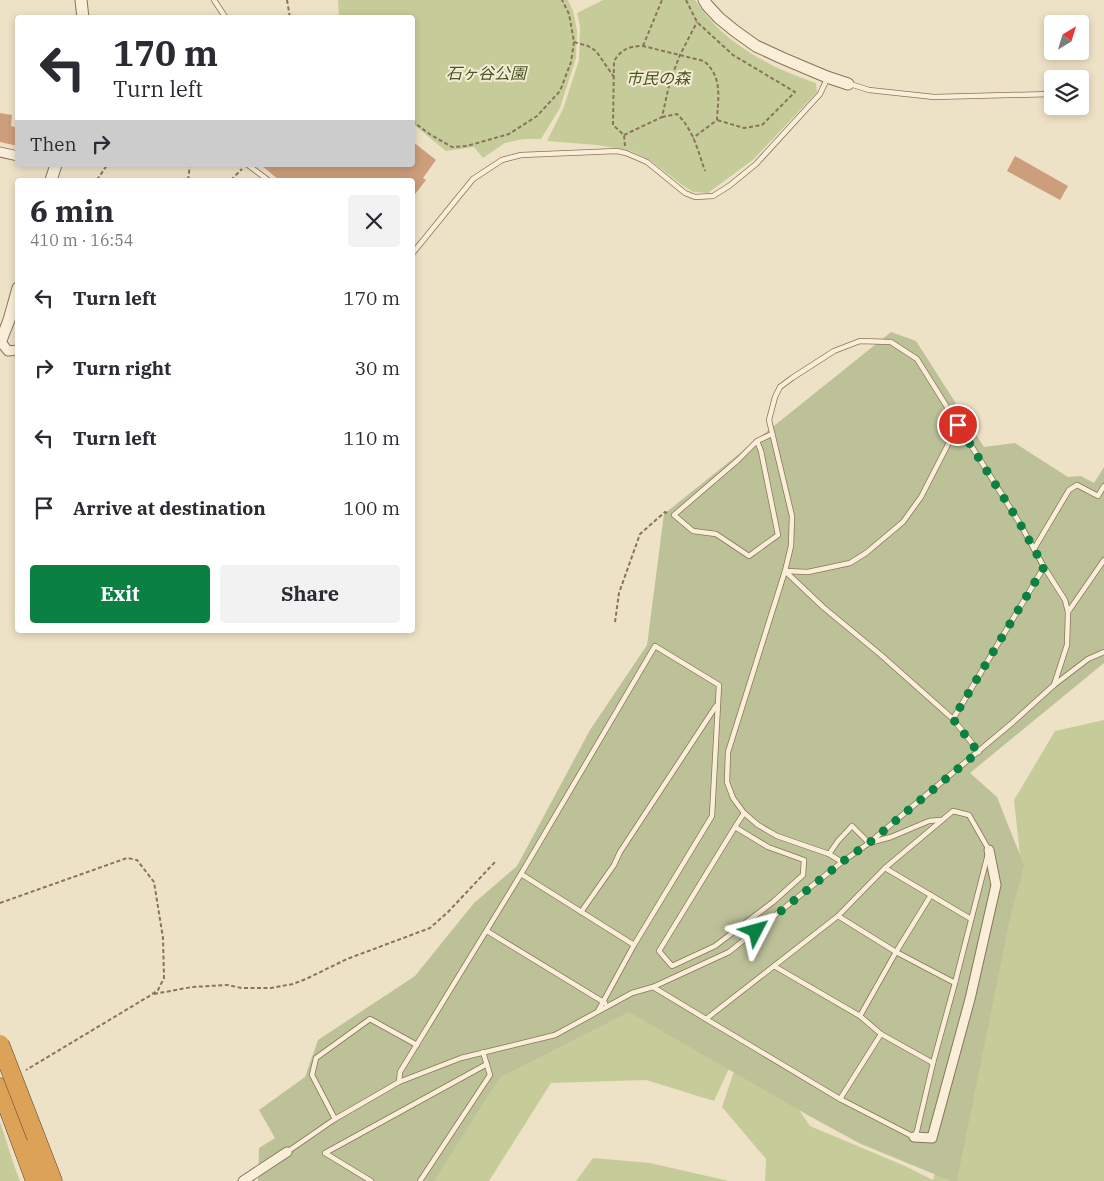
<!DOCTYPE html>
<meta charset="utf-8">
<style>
body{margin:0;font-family:"IBM Plex Serif","Noto Sans JP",serif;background:#f2f2f3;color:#2b2b33;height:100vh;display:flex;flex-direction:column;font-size:19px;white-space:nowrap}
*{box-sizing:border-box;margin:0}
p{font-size:16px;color:#7c7c81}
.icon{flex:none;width:28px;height:28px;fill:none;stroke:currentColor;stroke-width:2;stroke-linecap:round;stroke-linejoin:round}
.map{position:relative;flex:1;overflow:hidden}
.details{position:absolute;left:15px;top:178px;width:400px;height:455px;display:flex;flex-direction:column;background:#fff;border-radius:5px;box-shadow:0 2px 8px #0003}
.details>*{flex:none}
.hud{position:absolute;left:15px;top:15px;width:400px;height:152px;border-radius:5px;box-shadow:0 2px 8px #0003;background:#fff;color:#2b2b33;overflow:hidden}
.needle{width:32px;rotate:38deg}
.fabs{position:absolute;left:1044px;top:15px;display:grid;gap:10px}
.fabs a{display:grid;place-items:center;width:45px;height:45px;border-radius:5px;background:#fff;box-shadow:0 2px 8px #0003;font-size:25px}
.pin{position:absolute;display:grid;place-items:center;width:42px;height:42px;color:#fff;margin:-21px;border:2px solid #fff;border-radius:50%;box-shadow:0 1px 5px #0007}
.me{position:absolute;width:55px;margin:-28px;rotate:51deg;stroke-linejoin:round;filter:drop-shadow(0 0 4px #0008)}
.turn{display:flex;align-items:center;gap:18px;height:105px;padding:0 15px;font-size:22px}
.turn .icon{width:65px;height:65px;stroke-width:2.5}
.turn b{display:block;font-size:35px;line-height:42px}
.then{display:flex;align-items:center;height:48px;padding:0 15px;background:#0003;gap:10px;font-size:19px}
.round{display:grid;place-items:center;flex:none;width:52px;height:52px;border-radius:5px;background:#f2f2f3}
.overview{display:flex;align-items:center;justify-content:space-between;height:85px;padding:0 15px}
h1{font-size:30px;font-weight:800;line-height:38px}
.primary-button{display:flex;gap:10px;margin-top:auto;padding:10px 15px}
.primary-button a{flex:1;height:58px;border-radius:5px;background:#0b8043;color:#fff;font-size:20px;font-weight:800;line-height:58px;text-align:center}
.primary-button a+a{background:#f2f2f3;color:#2b2b33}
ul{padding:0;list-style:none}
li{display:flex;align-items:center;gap:15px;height:70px;padding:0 15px}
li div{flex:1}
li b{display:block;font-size:19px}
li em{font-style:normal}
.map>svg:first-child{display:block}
</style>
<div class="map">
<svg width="1104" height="1181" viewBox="0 0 1104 1181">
<rect width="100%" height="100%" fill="#eee2c6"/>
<g fill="#c6cc99">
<path d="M338,0H568L573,11L577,30L576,58L560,108L541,139H524L505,143L483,158L474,147L446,151L413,124L412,18L339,17Z"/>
<path d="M603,0H695C702,10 711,21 720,30C746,54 782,72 816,83L817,92L754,159L708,193L693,192L682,185L650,160L631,151L621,149L597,145L547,141L563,109L579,60L580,26L577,13Z"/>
<path d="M1104,720V1181H765L766,1159L722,1107L736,1065L772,1070L810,1126L905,1166L933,1180L1021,864L1014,800L1055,731Z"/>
<path d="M629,999L738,1049L714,1101L646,1080L551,1083L489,1181H431L498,1077Z"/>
<path d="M0,1122C7,1142 12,1161 20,1181H0Z"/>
<path d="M593,1158L650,1163L729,1181H576Z"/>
</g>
<path fill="#bcc198" d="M891,332L916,341L984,447L1015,443L1068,477L1081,476L1094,483L1104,467V663L970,773L997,797L1024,865L1009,923L957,1181H951L861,1144L811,1117L629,1012L500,1077L434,1181H258L259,1148L275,1138L259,1110L305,1077L318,1040L415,976L474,903L517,866L590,730L647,645L664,514Z"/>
<g fill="#cc9e7c">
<path d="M0,113L12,115L11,126L18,128V146L0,142Z"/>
<path d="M412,141L436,160L423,178L426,180L412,198V180H279L261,165H412Z"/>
<path d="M1015,156L1068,186L1060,200L1007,171Z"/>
</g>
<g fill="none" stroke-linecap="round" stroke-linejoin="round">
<g stroke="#89745b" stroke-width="6">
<g id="service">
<path d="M214,0L226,18"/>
<path d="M850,84L869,90L934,97L1052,94"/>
<path d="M1080,93H1086"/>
<path d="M248,165L268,180"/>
<path d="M412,254L473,179L502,160L521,155L617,151L626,153L647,162L685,193L695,197L713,196L729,186L756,164L820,94L827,79"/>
<path d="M757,441L761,451L778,535L749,556L716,534L693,531L674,515L738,460L757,441L772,434"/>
<path d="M1034,549L1069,490L1077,485L1098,496L1104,486"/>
<path d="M785,571L823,607L881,655L953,719L979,752"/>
<path d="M785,571L808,572L850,563L866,553L903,522L921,497L958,425"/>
<path d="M1068,612L1104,560"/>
<path d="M953,719L1044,567"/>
<path d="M953,811L969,815L989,850L955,983L933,1063L917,1131L914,1137L840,1099L706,1019L838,916L885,868Z"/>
<path d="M735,827L768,847L804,860L803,875L773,902L715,946L672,966L659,951L735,827L744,813"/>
<path d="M829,854L838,841L852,826L869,843L891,837L929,821L940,820"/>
<path d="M842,862L829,854L777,836L758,825L744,813L733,798L727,782L728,752L785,571L791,546L792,516L769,420L775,397L780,387L792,378L834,351L860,341L891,342L917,359L1019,522L1044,567L1065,600L1068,612L1067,645L1054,685"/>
<path d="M885,868L971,919"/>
<path d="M521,874L634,945"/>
<path d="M581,912L614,865L620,852L716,706"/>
<path d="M838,916L896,952L955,983"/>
<path d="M487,931L605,1003"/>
<path d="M774,966L860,1016L881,1034L933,1063"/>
<path d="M653,987L706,1019"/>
<path d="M860,1016L896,952L931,895"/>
<path d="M399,1082L400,1072L521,874L655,646L719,685L712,816L634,945L598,1011"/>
<path d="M840,1099L881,1034"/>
<path d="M335,1119L312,1075L316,1058L370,1019L417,1045"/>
<path d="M287,1152L335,1119L399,1082L461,1058L555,1035L632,993L653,987L729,952L842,862L869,843L1012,723L1054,685L1088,659L1104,652"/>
<path d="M371,1181L325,1153L487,1064"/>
<path d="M420,1181L490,1075L483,1052"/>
</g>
</g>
<g stroke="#89745b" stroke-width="11">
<g id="minor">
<path d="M0,152L18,156"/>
<path d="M1,342L8,351L18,350"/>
<path d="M914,1137L932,1138L970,999L996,885L989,850"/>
<path d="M243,1181L287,1152"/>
</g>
</g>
<g stroke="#89745b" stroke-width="13">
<g id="tertiary">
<path d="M81,0L83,18"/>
<path d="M704,0L707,5L719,18L735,31L756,46L782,58L827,77L848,84"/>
<path d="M51,180L56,165"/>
<path d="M0,343L9,320L18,288"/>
</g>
</g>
<g stroke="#574230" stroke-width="19">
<g id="motorway">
<path d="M0,1087L35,1181"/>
<path d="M36,1137L53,1181"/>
</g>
</g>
<g stroke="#89745b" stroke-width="2" stroke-dasharray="4 2.5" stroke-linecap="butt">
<path d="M287,0L290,18"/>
<path d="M686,0L697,22L733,55L795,92L762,125L744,128L717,120"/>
<path d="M574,42L588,46L596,51L614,77"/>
<path d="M643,46L662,0"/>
<path d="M662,117L677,114C693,129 698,151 705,171"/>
<path d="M412,121L431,135L452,147L467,146L509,134L537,116L560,91L571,62L574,42L569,14L562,0"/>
<path d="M624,135L662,117L670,81L680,55L697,22"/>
<path d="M625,146L624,135L613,125L614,61C622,49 629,46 643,46L704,61C723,77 718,98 717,120L693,138"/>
<path d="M97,180L107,165"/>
<path d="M188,180L190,165"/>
<path d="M231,180L242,169"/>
<path d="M615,622L619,593L640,534L665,512L667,513"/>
<path d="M0,903L127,858L137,860L154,882L163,938L164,978L158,990L151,995L26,1070"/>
<path d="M154,994L192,987L227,985L242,988H271L293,984L306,979L347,959L430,928L448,912L495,862"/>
</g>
<use href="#service" stroke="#f9efd9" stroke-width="4.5"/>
<use href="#minor" stroke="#f9efd9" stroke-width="9"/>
<use href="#tertiary" stroke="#f9efd9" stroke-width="11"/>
<use href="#motorway" stroke="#dca358" stroke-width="18"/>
<g stroke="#574230" stroke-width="19" stroke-linecap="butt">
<path id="motorway-bridge" d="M0,1044L36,1137"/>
</g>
<use href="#motorway-bridge" stroke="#dca358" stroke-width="18"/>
</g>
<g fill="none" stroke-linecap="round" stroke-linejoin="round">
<path stroke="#0b8043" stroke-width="9" stroke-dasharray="0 16.2" d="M756,931L842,862L869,843L978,752L953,719L1044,567L1019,522L958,425"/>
</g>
<g text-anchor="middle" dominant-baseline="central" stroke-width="4" stroke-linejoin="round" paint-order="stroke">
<g font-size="16" font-style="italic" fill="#495526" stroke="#f5ecd5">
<text x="486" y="73">石ヶ谷公園</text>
<text x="658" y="78">市民の森</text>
</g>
</g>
</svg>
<div class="fabs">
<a><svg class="needle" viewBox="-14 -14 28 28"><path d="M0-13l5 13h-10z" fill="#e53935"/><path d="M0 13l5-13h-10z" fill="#7c7c81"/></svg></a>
<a><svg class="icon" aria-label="layers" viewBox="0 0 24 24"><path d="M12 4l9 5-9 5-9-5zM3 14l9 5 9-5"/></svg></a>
</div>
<div class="pin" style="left:958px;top:425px;background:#d93025"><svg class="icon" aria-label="arrive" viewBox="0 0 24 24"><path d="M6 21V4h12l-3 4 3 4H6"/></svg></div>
<svg class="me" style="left:756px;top:931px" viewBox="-20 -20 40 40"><path d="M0-17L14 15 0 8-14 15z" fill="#0b8043" stroke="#fff" stroke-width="4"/></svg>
<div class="hud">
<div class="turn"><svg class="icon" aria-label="left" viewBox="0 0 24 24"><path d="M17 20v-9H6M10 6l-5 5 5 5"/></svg><div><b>170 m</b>Turn left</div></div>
<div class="then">Then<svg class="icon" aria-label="right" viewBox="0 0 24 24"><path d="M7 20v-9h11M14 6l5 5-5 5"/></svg></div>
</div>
<section class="details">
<div class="overview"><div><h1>6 min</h1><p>410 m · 16:54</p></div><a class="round"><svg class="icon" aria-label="close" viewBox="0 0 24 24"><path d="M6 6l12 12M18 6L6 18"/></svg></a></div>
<ul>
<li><svg class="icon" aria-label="left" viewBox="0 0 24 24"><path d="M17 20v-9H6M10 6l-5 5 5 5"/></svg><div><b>Turn left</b></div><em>170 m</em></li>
<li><svg class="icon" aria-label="right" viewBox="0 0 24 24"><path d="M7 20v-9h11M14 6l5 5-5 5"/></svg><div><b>Turn right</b></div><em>30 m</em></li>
<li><svg class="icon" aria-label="left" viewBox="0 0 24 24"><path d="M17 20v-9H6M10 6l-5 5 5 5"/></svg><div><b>Turn left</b></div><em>110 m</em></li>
<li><svg class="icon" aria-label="arrive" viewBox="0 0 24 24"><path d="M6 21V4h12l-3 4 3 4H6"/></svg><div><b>Arrive at destination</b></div><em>100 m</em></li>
</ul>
<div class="primary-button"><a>Exit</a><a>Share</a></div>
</section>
</div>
